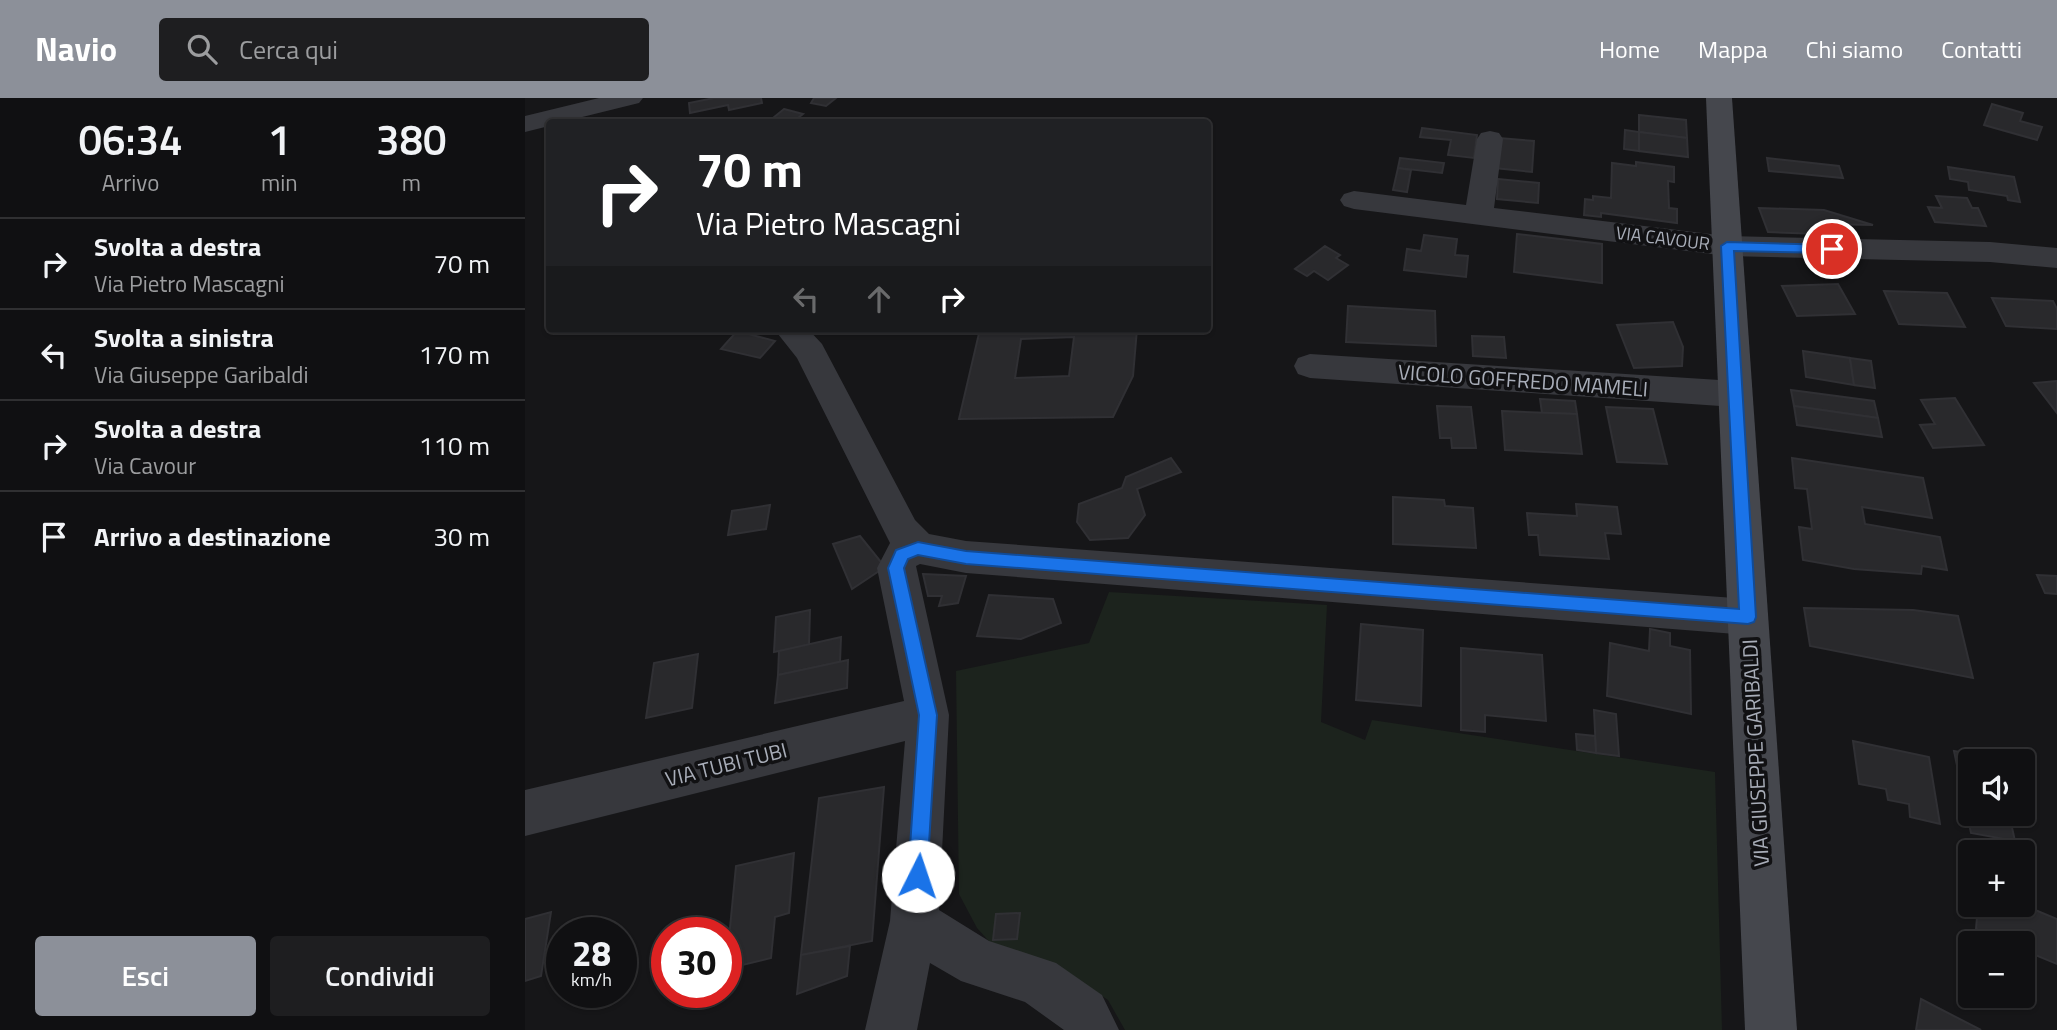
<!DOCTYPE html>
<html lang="it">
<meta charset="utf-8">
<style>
body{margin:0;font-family:"Titillium Web",sans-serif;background:#1e1e20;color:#f1f3f6;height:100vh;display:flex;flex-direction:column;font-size:26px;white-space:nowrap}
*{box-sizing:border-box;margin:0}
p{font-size:23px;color:#9c9d9f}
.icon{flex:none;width:38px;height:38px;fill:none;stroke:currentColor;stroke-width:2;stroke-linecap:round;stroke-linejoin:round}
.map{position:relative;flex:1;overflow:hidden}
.panel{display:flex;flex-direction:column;background:#101012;width:525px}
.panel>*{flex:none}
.hud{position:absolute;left:21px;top:21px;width:665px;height:214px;border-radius:7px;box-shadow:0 2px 5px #0004,0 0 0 2px #303032;background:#202124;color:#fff;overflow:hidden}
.fabs{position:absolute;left:1433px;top:651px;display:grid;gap:14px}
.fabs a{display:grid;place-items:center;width:77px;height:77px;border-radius:7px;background:#101012;box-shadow:0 2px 5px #0004,0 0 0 2px #303032;font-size:35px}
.speed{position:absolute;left:21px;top:819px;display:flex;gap:14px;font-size:35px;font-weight:700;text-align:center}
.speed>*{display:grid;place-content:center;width:91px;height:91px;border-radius:50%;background:#101012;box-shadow:0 2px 5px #0004,0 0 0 2px #303032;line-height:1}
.speed small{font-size:18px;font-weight:400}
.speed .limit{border:10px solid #d22;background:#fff;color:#111}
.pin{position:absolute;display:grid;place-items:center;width:60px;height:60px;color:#fff;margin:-30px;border:4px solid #fff;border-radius:50%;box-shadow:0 2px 7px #0007}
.me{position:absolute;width:77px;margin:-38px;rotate:4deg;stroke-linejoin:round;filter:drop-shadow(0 0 5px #0008)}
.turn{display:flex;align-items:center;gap:24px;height:147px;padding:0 35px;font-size:32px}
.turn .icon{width:91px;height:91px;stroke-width:2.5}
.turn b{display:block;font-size:49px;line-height:60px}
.lanes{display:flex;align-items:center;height:66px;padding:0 35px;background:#0003;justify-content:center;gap:35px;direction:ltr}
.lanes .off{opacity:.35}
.eta{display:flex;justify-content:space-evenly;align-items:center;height:119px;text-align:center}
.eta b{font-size:42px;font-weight:600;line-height:49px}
.cta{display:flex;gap:14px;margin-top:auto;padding:14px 35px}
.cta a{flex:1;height:80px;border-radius:7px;background:#8c9099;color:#fff;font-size:28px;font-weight:600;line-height:80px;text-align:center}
.cta a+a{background:#1e1e20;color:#f1f3f6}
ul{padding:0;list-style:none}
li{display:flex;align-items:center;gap:21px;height:91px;padding:0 35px;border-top:2px solid #303032}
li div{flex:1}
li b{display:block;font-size:26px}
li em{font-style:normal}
header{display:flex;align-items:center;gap:42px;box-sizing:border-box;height:98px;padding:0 35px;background:#8c9099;color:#fff}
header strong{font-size:33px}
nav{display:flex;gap:38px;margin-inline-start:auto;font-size:24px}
.search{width:490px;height:63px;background:#1e1e20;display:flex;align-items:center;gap:18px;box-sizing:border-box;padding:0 24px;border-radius:7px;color:#9c9d9f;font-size:26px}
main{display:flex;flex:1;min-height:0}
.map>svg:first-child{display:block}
</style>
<header>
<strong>Navio</strong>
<div class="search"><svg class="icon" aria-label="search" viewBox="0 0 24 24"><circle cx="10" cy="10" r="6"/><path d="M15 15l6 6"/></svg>Cerca qui</div>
<nav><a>Home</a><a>Mappa</a><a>Chi siamo</a><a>Contatti</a></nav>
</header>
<main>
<section class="panel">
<div class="eta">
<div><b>06:34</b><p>Arrivo</p></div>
<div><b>1</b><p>min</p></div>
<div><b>380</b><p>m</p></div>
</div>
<ul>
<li><svg class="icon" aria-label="right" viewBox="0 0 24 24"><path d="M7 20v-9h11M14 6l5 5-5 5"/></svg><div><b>Svolta a destra</b><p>Via Pietro Mascagni</p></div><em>70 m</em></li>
<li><svg class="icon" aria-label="left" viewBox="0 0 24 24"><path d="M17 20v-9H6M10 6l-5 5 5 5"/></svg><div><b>Svolta a sinistra</b><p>Via Giuseppe Garibaldi</p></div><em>170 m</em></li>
<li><svg class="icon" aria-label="right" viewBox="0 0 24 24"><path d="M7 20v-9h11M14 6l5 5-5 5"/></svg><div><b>Svolta a destra</b><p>Via Cavour</p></div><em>110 m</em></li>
<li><svg class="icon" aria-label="arrive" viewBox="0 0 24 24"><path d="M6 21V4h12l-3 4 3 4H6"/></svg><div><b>Arrivo a destinazione</b></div><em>30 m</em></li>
</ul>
<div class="cta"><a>Esci</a><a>Condividi</a></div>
</section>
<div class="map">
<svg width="1532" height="932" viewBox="0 0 1532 932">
<rect width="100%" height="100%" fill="#161618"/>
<path fill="#1c231d" d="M584,494L802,507L796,624L840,642L847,622L1190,674L1197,932H600L583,902L539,872L470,850L452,830L434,796L431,573L564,545Z"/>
<g fill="#29292c" stroke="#303034" stroke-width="2" fill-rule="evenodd">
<path d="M189,0H236L237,5L204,12L203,7L165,15L164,5Z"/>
<path d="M289,0H311L301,8L286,5Z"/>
<path d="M1467,6L1498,15L1495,23L1517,29L1512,42L1459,27Z"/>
<path d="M259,11L278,16L268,24H243Z"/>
<path d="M1114,17L1161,22L1162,40L1114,34Z"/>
<path d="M897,30L952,37L949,60L923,57L926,42L895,39Z"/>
<path d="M1100,32L1114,34V53L1099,51Z"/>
<path d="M1114,34L1162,40L1163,59L1114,53Z"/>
<path d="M974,40L1009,43L1007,74L970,70Z"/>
<path d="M875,60L919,65L917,75L873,70Z"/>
<path d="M1242,60L1314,68L1318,80L1244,73Z"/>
<path d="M1111,64L1149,69V84L1143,83L1144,110L1152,111V125L1076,115V119L1059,117L1060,101L1068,102V98L1086,100L1087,65L1111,68Z"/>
<path d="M1423,69L1489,79L1495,104L1483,102L1482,98L1444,92L1443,84L1425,81Z"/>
<path d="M873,70L886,72L882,94L868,92Z"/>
<path d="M973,81L1014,85L1013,105L972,101Z"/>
<path d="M1411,98L1442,100L1447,110H1453L1461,128L1410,124L1403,109L1417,110Z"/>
<path d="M1234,110L1299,112L1348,127L1297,126L1298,130L1291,129L1293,136L1243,134Z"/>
<path d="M992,136L1077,146V185L989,174Z"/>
<path d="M899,137L932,141L930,157L943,158L941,179L879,172L882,151L896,153Z"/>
<path d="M800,148L815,157L811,160L823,167L803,182L789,173L782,178L770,171Z"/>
<path d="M1313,186L1330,216L1272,218L1257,188Z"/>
<path d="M1359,193L1422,195L1440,229L1374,226Z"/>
<path d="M1467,200L1528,203L1532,211V231L1481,228Z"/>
<path d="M823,208L910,213L911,248L821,244Z"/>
<path d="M1148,224L1158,249L1157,268L1109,270L1092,227Z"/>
<path d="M455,231H612L608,278L588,319L434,321ZM549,239L544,278L490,280L496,241Z"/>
<path d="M212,233L250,243L235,260L196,251Z"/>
<path d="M947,238L979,239L981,260L948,258Z"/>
<path d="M1278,253L1325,260L1329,287L1281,279Z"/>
<path d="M1325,260L1346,263L1350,290L1329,287Z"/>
<path d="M1532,283V315L1509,285Z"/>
<path d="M1266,292L1349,303L1353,320L1269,308Z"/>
<path d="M1430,300L1459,347L1408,350L1395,327L1410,326L1396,302Z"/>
<path d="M1015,301L1050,303L1052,316L1017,315Z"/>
<path d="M912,308L946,309L951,350H927L926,340H915Z"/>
<path d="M1269,308L1353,320L1357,339L1272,327Z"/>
<path d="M1081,309L1128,311L1142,366L1092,364Z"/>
<path d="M977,313L1052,316L1057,356L980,352Z"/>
<path d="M646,360L656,374L612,391L620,417L603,440L565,442L552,424L554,406L597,390L601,379Z"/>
<path d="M1267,360L1398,380L1407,420L1337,409L1340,426L1415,439L1422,472L1397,468L1396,476L1329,471L1278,462L1274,429L1287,431L1282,391L1270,390Z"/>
<path d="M868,399L919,402L920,408L948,410L951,450L868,446Z"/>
<path d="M1051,406L1092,409L1096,436L1080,435L1084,461L1015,457L1013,437H1004L1002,415L1052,418Z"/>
<path d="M245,407L241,431L203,437L207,413Z"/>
<path d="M335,438L360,469L327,491L308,446Z"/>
<path d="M398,476L441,478L433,505L414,508L417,498H403Z"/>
<path d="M1512,477L1532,478V496L1520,495Z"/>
<path d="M464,497L528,501L536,525L496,541L452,538Z"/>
<path d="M1279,510L1388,512L1433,518L1448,580L1285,548Z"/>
<path d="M285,512L284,547L249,554L251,519Z"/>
<path d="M836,526L898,532L896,608L831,602Z"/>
<path d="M1125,531L1145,535V548L1165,552L1166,616L1082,598L1085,545L1124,553Z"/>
<path d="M316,539L315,564L253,577L254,553Z"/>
<path d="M936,550L1017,557L1021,623L960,617V634L936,632Z"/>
<path d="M173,556L167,610L121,620L129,565Z"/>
<path d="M323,562L322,590L250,605L253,577Z"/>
<path d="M1069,612L1091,616L1094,658L1071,655Z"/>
<path d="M1051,636L1070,638L1071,655L1052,652Z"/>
<path d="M1328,643L1404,659L1415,726L1385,719L1384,706L1363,702L1361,691L1334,686Z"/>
<path d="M1429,653L1470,660L1471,663H1446V716H1484L1490,743L1446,735Z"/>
<path d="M359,689L347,843L276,857L294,700Z"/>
<path d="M269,755L264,815L250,819L246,860L201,871L211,768Z"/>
<path d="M1453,807H1498L1532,821V866L1498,852V845H1484L1451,831Z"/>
<path d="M26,814L16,878L0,883V821Z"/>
<path d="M495,815L492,841L468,842L471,816Z"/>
<path d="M325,848L322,878L272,896L276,857Z"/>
<path d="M1396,901L1456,932H1391Z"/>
</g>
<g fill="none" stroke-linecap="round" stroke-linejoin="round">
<g fill="#37383d" fill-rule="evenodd">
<path d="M74,0H118L114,5L37,24H24V28L0,34V18Z"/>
<path d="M965,33L974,35L978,41L969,110L1202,138L1465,144L1532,150V170L1465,164L1202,158L829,111L819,108L815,102L819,96L829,93L941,107L952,41L956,35Z"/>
<path d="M249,231H283L297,246L390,422L404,436L441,443L1223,501L1237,507L1243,519L1237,531L1223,537L441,475L395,466L391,468L424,617L414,812L464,843L531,865L577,897L594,932H539L500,904L436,883L405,865L392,932H340L365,823L380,643L0,738V692L379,603L352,470L365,445L272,260Z"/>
<path d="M785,256L1210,283L1222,287L1227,296L1222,305L1210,309L785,280L773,276L769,268L773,260Z"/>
</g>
<path fill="#45474d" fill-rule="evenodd" d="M1181,0H1207L1272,932H1220Z"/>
</g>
<path fill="#1a73e8" stroke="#114b97" stroke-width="2" d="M1202,144L1307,147L1313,151L1307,155L1209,153L1231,519L1229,524L1223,526L441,466L393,457L383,461L379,470L412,617L402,778L399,785L393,788L386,785L383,778L394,617L363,470L371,452L393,444L441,453L1214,511L1196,148Z"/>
<g text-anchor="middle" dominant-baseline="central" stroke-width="7" stroke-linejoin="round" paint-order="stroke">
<g font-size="18" fill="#a8adb8" stroke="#111113">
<text transform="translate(1138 140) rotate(7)">VIA CAVOUR</text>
</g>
<g font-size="21" fill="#a8adb8" stroke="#111113">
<text transform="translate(998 282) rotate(4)">VICOLO GOFFREDO MAMELI</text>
<text transform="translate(1230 655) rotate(-93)">VIA GIUSEPPE GARIBALDI</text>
<text transform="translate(201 666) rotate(-14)">VIA TUBI TUBI</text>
</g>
</g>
</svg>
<div class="fabs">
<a><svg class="icon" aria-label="sound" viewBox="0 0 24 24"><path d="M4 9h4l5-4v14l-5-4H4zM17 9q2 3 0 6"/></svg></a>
<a>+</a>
<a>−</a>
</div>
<div class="speed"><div>28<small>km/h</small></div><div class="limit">30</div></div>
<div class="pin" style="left:1307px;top:151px;background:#d93025"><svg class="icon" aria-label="arrive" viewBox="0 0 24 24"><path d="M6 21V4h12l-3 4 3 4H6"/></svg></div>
<svg class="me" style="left:393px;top:778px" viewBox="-20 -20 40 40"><circle r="19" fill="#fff"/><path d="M0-13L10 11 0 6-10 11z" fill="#1a73e8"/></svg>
<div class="hud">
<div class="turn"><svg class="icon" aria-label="right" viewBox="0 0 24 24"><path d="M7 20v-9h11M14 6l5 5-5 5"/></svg><div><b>70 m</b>Via Pietro Mascagni</div></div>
<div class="lanes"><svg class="icon off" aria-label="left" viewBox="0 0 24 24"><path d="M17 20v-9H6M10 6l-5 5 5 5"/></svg><svg class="icon off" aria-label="ahead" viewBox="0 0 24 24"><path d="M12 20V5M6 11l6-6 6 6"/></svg><svg class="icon" aria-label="right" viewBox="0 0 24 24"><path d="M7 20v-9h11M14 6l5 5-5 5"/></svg></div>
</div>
</div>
</main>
